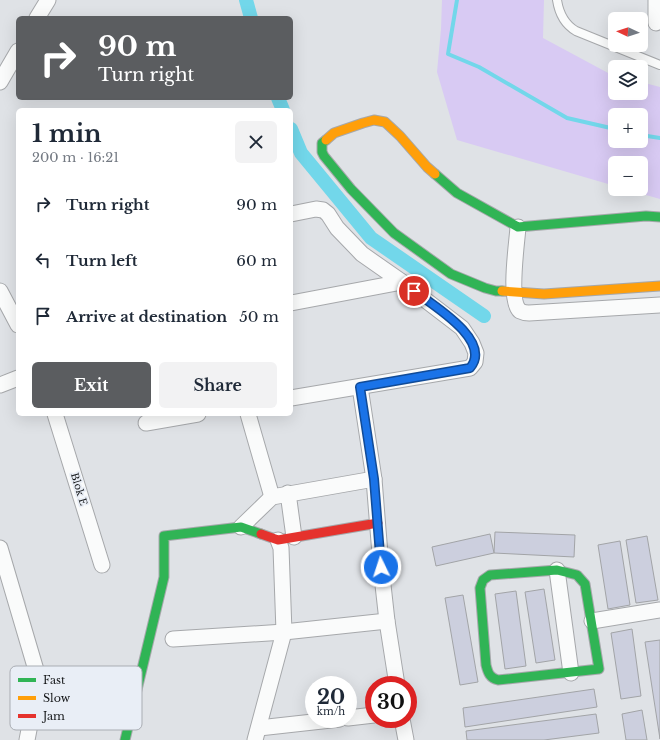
<!DOCTYPE html>
<meta charset="utf-8">
<style>
body{margin:0;font-family:"Libre Baskerville",serif;background:#f2f2f3;color:#1f2937;height:100vh;display:flex;flex-direction:column;font-size:15px;white-space:nowrap}
*{box-sizing:border-box;margin:0}
p{font-size:13px;color:#747a83}
.icon{flex:none;width:22px;height:22px;fill:none;stroke:currentColor;stroke-width:2;stroke-linecap:round;stroke-linejoin:round}
.map{position:relative;flex:1;overflow:hidden}
.drawer{position:absolute;left:16px;top:108px;width:277px;height:308px;display:flex;flex-direction:column;background:#fff;border-radius:6px;box-shadow:0 4px 16px #0002}
.drawer>*{flex:none}
.hud{position:absolute;left:16px;top:16px;width:277px;height:84px;border-radius:6px;box-shadow:0 4px 16px #0002;background:#5b5d60;color:#fff;overflow:hidden}
.needle{width:26px;rotate:274deg}
.buttons{position:absolute;left:608px;top:12px;display:grid;gap:8px}
.buttons a{display:grid;place-items:center;width:40px;height:40px;border-radius:6px;background:#fff;box-shadow:0 4px 16px #0002;font-size:20px}
.speed{position:absolute;left:305px;top:676px;display:flex;gap:8px;font-size:20px;font-weight:700;text-align:center}
.speed>*{display:grid;place-content:center;width:52px;height:52px;border-radius:50%;background:#fff;box-shadow:0 4px 16px #0002;line-height:1}
.speed small{font-size:10px;font-weight:400}
.speed .limit{border:6px solid #d22;background:#fff;color:#111}
.pin{position:absolute;display:grid;place-items:center;width:34px;height:34px;color:#fff;margin:-17px;border:2px solid #fff;border-radius:50%;box-shadow:0 1px 4px #0007}
.me{position:absolute;width:44px;margin:-22px;rotate:356deg;stroke-linejoin:round;filter:drop-shadow(0 0 3px #0008)}
.turn{display:flex;align-items:center;gap:14px;height:84px;padding:0 16px;font-size:18px}
.turn .icon{width:52px;height:52px;stroke-width:2.5}
.turn b{display:block;font-size:28px;line-height:34px}
.round{display:grid;place-items:center;flex:none;width:42px;height:42px;border-radius:6px;background:#f2f2f3}
.overview{display:flex;align-items:center;justify-content:space-between;height:68px;padding:0 16px}
h1{font-size:24px;font-weight:700;line-height:30px}
.action{display:flex;gap:8px;margin-top:auto;padding:8px 16px}
.action a{flex:1;height:46px;border-radius:6px;background:#5b5d60;color:#fff;font-size:16px;font-weight:700;line-height:46px;text-align:center}
.action a+a{background:#f2f2f3;color:#1f2937}
ul{padding:0;list-style:none}
li{display:flex;align-items:center;gap:12px;height:56px;padding:0 16px}
li div{flex:1}
li b{display:block;font-size:15px}
li em{font-style:normal}
.map>svg:first-child{display:block}
</style>
<div class="map">
<svg width="660" height="740" viewBox="0 0 660 740">
<rect width="100%" height="100%" fill="#dfe2e6"/>
<path fill="#d8caf3" fill-rule="evenodd" d="M442,0H544L543,38L610,74L615,75V93H641V82L660,87V199L625,189H641V163H615V186L457,140L437,72L441,29ZM615,115H641V141H615Z"/>
<g fill="none" stroke-linecap="round" stroke-linejoin="round">
<g stroke="#72d7ea" stroke-width="4">
<path d="M457,0L448,54L479,67L567,118L615,129"/>
<path d="M641,135L660,138"/>
</g>
<g stroke="#72d7ea" stroke-width="14">
<path d="M246,0L251,18"/>
<path d="M278,98L283,110"/>
<path d="M291,129L301,153L371,238L484,316"/>
</g>
</g>
<g fill="#cccfde" stroke="#a2a4a7">
<path d="M495,532L575,535L574,557L494,553Z"/>
<path d="M490,534L494,553L436,566L432,547Z"/>
<path d="M647,536L658,600L636,603L626,540Z"/>
<path d="M620,541L630,605L608,609L598,545Z"/>
<path d="M544,589L555,660L536,663L525,592Z"/>
<path d="M516,591L526,666L505,669L495,594Z"/>
<path d="M463,595L478,682L460,685L445,598Z"/>
<path d="M632,629L641,696L621,699L611,633Z"/>
<path d="M660,640V739L645,642Z"/>
<path d="M594,689L597,707L465,727L463,708Z"/>
<path d="M642,710L647,740H626L622,714Z"/>
<path d="M596,714L599,733L544,740H467L466,731Z"/>
</g>
<g fill="none" stroke-linecap="round" stroke-linejoin="round">
<g stroke="#a6a8ab" stroke-width="10">
<path id="lane" d="M557,0C559,13 564,24 576,31L660,65"/>
</g>
<g stroke="#a6a8ab" stroke-width="17">
<g id="street">
<path d="M37,18L48,0"/>
<path d="M656,23V0"/>
<path d="M0,82L18,51"/>
<path d="M291,214L316,209L323,210L328,214L337,228L362,254L402,282L462,328L472,343L476,353L475,362L470,368L291,398"/>
<path d="M518,227C517,243 508,301 520,311C522,312 527,313 529,313L660,305"/>
<path d="M0,291L18,325"/>
<path d="M291,303L402,282"/>
<path d="M0,385L18,378"/>
<path d="M360,387L374,479L381,567L387,621L397,685"/>
<path d="M55,414L102,565"/>
<path d="M248,414L272,497"/>
<path d="M146,423L198,414"/>
<path d="M288,493L294,537"/>
<path d="M241,527L272,497L374,479"/>
<path d="M0,548L36,670L38,683L27,740"/>
<path d="M557,570L571,673"/>
<path d="M592,621L660,610"/>
<path d="M173,639L284,632L387,621"/>
<path d="M348,718L374,715"/>
<path d="M402,719L406,740"/>
<path d="M259,728L340,719"/>
<path d="M255,740L284,632L281,548L278,540"/>
</g>
</g>
<g stroke="#a6a8ab" stroke-width="11">
<g id="fast">
<path d="M326,140L322,143V152L324,156L351,189L394,233L451,274L485,288L496,291H502"/>
<path d="M435,174L457,193L518,227L646,216L660,217"/>
<path d="M557,570L577,575L585,584L599,669L498,680C490,678 488,673 486,665L480,588L483,580L490,575Z"/>
<path d="M125,740L164,577V536L241,527L261,534"/>
</g>
</g>
<g stroke="#a6a8ab" stroke-width="11">
<g id="slow">
<path d="M326,140L334,133L363,123L374,120L385,122L400,136L427,167L435,174"/>
<path d="M502,291L544,294L660,286"/>
</g>
</g>
<g stroke="#a6a8ab" stroke-width="11">
<path id="jam" d="M261,534L278,540L378,523"/>
</g>
<use href="#lane" stroke="#fafbfb" stroke-width="8"/>
<use href="#street" stroke="#fafbfb" stroke-width="15"/>
<use href="#fast" stroke="#30b455" stroke-width="9"/>
<use href="#slow" stroke="#ff9f0a" stroke-width="9"/>
<use href="#jam" stroke="#e5322d" stroke-width="9"/>
</g>
<g fill="none" stroke-linecap="round" stroke-linejoin="round">
<g stroke="#114b97" stroke-width="10">
<path id="route" d="M381,567L374,479L360,387L470,368C493,341 433,305 414,291"/>
</g>
<use href="#route" stroke="#1a73e8" stroke-width="7"/>
</g>
<g text-anchor="middle" dominant-baseline="central" stroke-width="3.5" stroke-linejoin="round" paint-order="stroke">
<g font-size="10" fill="#141618" stroke="#e9eef6">
<text transform="translate(79 489) rotate(73)">Blok E</text>
</g>
</g>
<rect x="10" y="666" width="132" height="64" rx="6" fill="#e9eef6" stroke="#a9adb3" stroke-width="1"/>
<rect x="18" y="678" width="18" height="4" fill="#30b455"/>
<rect x="18" y="696" width="18" height="4" fill="#ff9f0a"/>
<rect x="18" y="714" width="18" height="4" fill="#e5322d"/>
<g font-size="11" fill="#141618">
<text x="43" y="684">Fast</text>
<text x="43" y="702">Slow</text>
<text x="43" y="720">Jam</text>
</g>
</svg>
<div class="buttons">
<a><svg class="needle" viewBox="-14 -14 28 28"><path d="M0-13l5 13h-10z" fill="#e53935"/><path d="M0 13l5-13h-10z" fill="#747a83"/></svg></a>
<a><svg class="icon" aria-label="layers" viewBox="0 0 24 24"><path d="M12 4l9 5-9 5-9-5zM3 14l9 5 9-5"/></svg></a>
<a>+</a>
<a>−</a>
</div>
<div class="speed"><div>20<small>km/h</small></div><div class="limit">30</div></div>
<div class="pin" style="left:414px;top:291px;background:#d93025"><svg class="icon" aria-label="arrive" viewBox="0 0 24 24"><path d="M6 21V4h12l-3 4 3 4H6"/></svg></div>
<svg class="me" style="left:381px;top:567px" viewBox="-20 -20 40 40"><circle r="17" fill="#1a73e8" stroke="#fff" stroke-width="3"/><path d="M0-11L8 9 0 5-8 9z" fill="#fff"/></svg>
<div class="hud">
<div class="turn"><svg class="icon" aria-label="right" viewBox="0 0 24 24"><path d="M7 20v-9h11M14 6l5 5-5 5"/></svg><div><b>90 m</b>Turn right</div></div>
</div>
<section class="drawer">
<div class="overview"><div><h1>1 min</h1><p>200 m · 16:21</p></div><a class="round"><svg class="icon" aria-label="close" viewBox="0 0 24 24"><path d="M6 6l12 12M18 6L6 18"/></svg></a></div>
<ul>
<li><svg class="icon" aria-label="right" viewBox="0 0 24 24"><path d="M7 20v-9h11M14 6l5 5-5 5"/></svg><div><b>Turn right</b></div><em>90 m</em></li>
<li><svg class="icon" aria-label="left" viewBox="0 0 24 24"><path d="M17 20v-9H6M10 6l-5 5 5 5"/></svg><div><b>Turn left</b></div><em>60 m</em></li>
<li><svg class="icon" aria-label="arrive" viewBox="0 0 24 24"><path d="M6 21V4h12l-3 4 3 4H6"/></svg><div><b>Arrive at destination</b></div><em>50 m</em></li>
</ul>
<div class="action"><a>Exit</a><a>Share</a></div>
</section>
</div>
